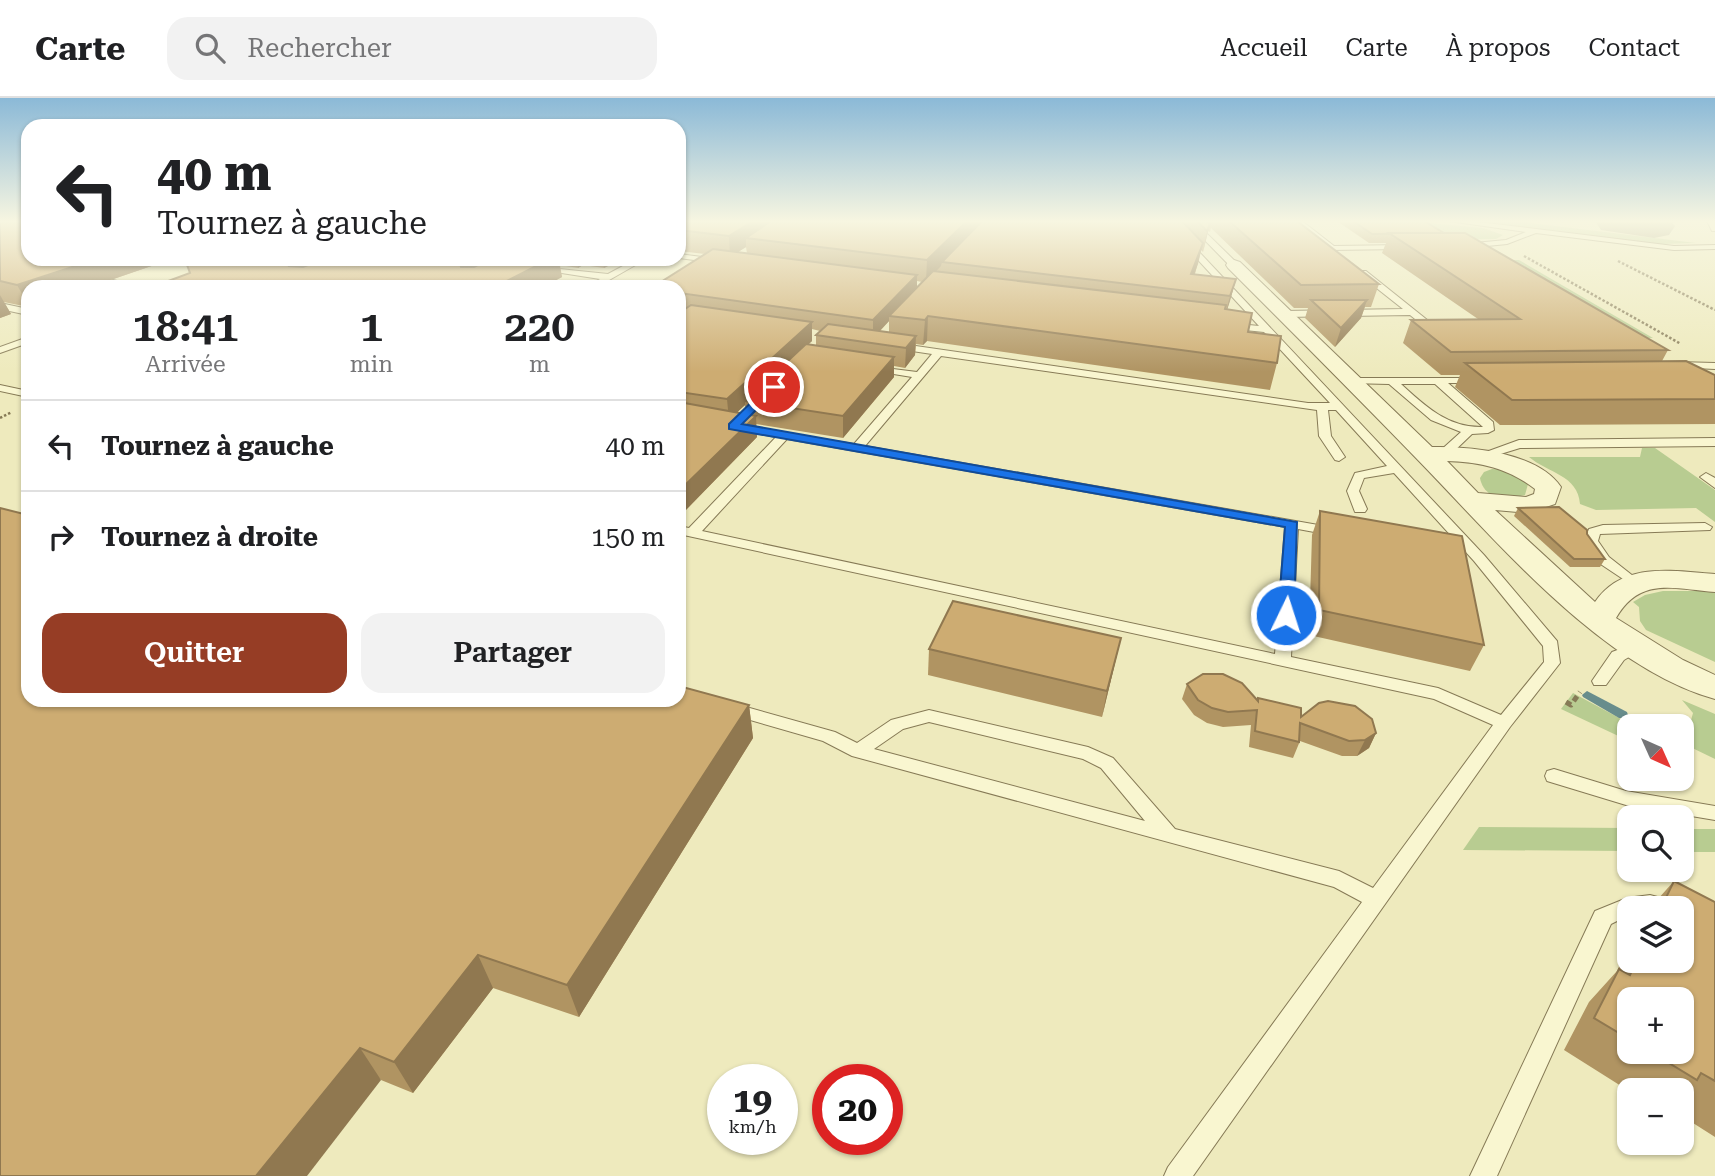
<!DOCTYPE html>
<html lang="fr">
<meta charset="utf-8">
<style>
body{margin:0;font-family:"Roboto Serif",serif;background:#f2f2f2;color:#202124;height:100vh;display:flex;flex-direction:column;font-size:26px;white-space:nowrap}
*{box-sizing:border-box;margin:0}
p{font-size:23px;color:#757577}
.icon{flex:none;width:38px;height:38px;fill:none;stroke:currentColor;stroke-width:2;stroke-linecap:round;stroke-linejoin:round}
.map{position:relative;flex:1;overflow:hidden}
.details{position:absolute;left:21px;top:182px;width:665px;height:427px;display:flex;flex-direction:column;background:#fff;border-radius:21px;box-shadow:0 2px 5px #0004}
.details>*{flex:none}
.top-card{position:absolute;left:21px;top:21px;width:665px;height:147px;border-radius:21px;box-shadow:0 2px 5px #0004;background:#fff;color:#202124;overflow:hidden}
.needle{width:46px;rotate:135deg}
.fabs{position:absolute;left:1617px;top:616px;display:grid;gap:14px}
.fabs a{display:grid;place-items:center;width:77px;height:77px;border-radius:14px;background:#fff;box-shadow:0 2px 5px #0004;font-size:35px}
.speed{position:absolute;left:707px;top:966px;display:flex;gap:14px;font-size:35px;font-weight:700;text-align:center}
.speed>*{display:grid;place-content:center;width:91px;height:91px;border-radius:50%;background:#fff;box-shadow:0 2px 5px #0004;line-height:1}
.speed small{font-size:18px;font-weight:400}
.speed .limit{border:10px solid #d22;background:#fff;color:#111}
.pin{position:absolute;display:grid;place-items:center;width:60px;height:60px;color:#fff;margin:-30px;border:4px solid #fff;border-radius:50%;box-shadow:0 2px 7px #0007}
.me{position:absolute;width:77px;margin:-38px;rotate:4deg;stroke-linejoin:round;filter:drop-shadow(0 0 5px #0008)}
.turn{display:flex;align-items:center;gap:24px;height:147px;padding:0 21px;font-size:32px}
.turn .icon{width:91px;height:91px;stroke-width:2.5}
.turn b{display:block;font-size:49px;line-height:60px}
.eta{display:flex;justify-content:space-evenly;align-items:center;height:119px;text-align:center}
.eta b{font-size:42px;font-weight:600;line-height:49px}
.action{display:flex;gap:14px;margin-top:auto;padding:14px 21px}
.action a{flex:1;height:80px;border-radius:21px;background:#963d25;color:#fff;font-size:28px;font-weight:600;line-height:80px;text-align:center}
.action a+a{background:#f2f2f2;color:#202124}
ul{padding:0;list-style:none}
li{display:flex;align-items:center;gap:21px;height:91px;padding:0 21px;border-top:2px solid #e0e0e0}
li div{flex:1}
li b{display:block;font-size:26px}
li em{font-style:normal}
header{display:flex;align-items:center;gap:42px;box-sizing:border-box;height:98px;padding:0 35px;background:#fff;border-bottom:2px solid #e0e0e0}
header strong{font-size:33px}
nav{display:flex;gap:38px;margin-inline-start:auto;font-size:24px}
.search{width:490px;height:63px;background:#f2f2f2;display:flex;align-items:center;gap:18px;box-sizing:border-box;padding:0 24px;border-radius:21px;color:#757577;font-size:26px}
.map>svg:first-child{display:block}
</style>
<header>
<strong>Carte</strong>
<div class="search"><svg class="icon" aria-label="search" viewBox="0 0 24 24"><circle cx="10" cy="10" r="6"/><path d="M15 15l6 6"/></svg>Rechercher</div>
<nav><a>Accueil</a><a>Carte</a><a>À propos</a><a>Contact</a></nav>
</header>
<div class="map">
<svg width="1715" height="1078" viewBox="0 0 1715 1078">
<rect width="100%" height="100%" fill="#eeeabd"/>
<g fill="#b8cc91">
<path d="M1407,123L1483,130L1503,137L1496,141L1438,142Z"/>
<path d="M1477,123H1513L1696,145L1661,146Z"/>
<path d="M1511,162H1519L1653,240H1645Z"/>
<path d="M1642,350H1655L1715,392V424L1696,410L1596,412L1580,406C1578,377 1548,375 1529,359H1640Z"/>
<path d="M1492,371C1506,371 1517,377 1528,386L1525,397C1507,402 1484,402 1480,380L1484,374Z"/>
<path d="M1663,493H1715V564L1646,532L1640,523L1639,509L1633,504L1645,497Z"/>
<path d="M1573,595L1634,628H1629V643L1561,611Z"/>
<path d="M1682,602L1715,616V661L1682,645V628H1665L1667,624L1690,626L1693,615Z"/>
<path d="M1479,729L1629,730V753L1463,752Z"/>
<rect x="1682" y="731" width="33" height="23"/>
</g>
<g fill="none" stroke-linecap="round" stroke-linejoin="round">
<path fill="#688d8c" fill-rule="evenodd" d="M1587,593L1627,614L1628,617L1627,620H1619L1583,599L1582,597Z"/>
<path fill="#928c6c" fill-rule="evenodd" d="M1595,123H1671L1675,128L1669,137L1654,140L1601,132Z"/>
<g stroke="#867a56" stroke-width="2">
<g id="lane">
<path d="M1162,123H1170L1484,457L1557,543L1560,565L1510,629L1193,1078H1164L1168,1069L1362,804L1334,789L852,658L823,643L726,615L723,611L726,607L732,605L835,634L857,645L891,622L929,612L1088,649L1113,660L1175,731L1339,773L1373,790L1493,627L1434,601L679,436V428L689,430L776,339L733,331V327L854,346L912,279L869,272V268L917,274L932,256L892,250V246L895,245L1308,305H1330L1264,234L1226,230V226L1229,225L1259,228ZM941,258L1317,312L1319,338L1335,362L1339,363L1345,359L1331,338L1328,312H1336L1387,368L1355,375L1347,393L1355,414H1365L1367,411L1359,393L1364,380L1394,375L1474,463L1543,548L1544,564L1501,617L1438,590L1291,559L1298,431L1336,438L1343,434L1341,431L865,348ZM787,341L1285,429L1275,556L702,433ZM929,624L1083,661L1101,670L1145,723L874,651L903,631Z"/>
<path d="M1186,123H1194L1237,165V169H1231Z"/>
<path d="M1294,123H1302L1334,148L1403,147L1407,149L1403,151L1329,152Z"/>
<path d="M1449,123H1470L1674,148L1715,147V151L1674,152L1536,135L1507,146L1467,150L1464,146L1506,142L1526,134Z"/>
<path d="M1707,123H1715V133H1712Z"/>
<path d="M679,156L717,161L721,163L717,165L679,160Z"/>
<path d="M636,161H646L597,189H587L600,181L536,171L540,169L608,176Z"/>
<path d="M1360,173H1366L1441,233V237H1435L1410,217L1284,219L1279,216L1284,213L1403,211L1360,177Z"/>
<path d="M113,182L141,189L110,187V183Z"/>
<path d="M0,205L28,211V217L0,211Z"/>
<path d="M28,239V245L0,255V249Z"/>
<path d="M1677,264L1715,265V271L1673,269V265Z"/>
<path d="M1352,280H1482V284L1478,285H1448L1493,324L1494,332L1488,335L1472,336L1449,358H1441V352L1461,334L1431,322L1389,286L1348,285V281ZM1401,286H1435L1483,329C1448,330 1425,308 1401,286Z"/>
<path d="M0,287L28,293V299L0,293Z"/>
<path d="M1715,340V348L1520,350L1481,362L1475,358L1519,342Z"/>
<path d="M1706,375L1715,380V390L1700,379Z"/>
<path d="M1705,425L1712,429L1710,432L1600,436L1598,443L1609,459L1642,485L1635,489L1599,465L1584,443L1589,431L1603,427Z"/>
<path d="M1636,545L1642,546L1644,550L1624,562L1606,587H1594L1592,583L1612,554Z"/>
<path d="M1554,671L1626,693L1715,708V722L1626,707L1547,683L1545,678L1547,673Z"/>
<path d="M1650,797L1676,804L1679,810H1629V817L1611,826L1497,1078H1470L1595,813L1627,800Z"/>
</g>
</g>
<g stroke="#867a56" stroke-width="2">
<path id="street" d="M1234,162L1240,164L1432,349C1470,348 1537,354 1561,389L1555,406L1528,415L1495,412L1595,504C1623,463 1672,473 1715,476V494C1674,491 1640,478 1616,520L1683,562L1715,577V601C1602,570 1496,442 1416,360C1354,296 1291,233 1228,170L1226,167L1228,164ZM1447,363C1480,364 1508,370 1535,391L1534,396L1526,399L1478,395Z"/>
</g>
<g stroke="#867a56" stroke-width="2.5" stroke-dasharray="2.5 2" stroke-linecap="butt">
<path d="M1524,158L1681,246"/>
<path d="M1618,163L1715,212"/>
<path d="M0,320L12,314"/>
</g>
<path stroke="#867a56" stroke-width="5" stroke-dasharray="6 4.5" stroke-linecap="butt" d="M1566,604L1571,607L1580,594"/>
<use href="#lane" fill="#f9f6d0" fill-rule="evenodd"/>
<use href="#street" fill="#f9f6d0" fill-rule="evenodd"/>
</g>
<g fill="#b09462" fill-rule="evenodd">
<path d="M0,123L172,161L90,189H28V209L4,204L11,216L0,220Z"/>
<path d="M679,123H1297L1379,186L1371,209H1365L1361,220L1335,249L1305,220L1308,210H1294L1211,130L1210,134L1208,133L1203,154L1201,152L1195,176L1236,181L1227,212L1277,265L1270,292L927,243L923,247L916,246L915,257L905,270L894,268V279L843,340L756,326L757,339L682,416L679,415V215L682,213L679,212V189L705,156L679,153ZM746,149L747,155L738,154ZM917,183L922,184L917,190ZM889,223V234L880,233ZM812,231L820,233L816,237V248L808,246L812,243ZM745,307L746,316L737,314Z"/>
<path d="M1337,123H1424L1444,135L1668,252L1662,263L1715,277V326L1500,327L1455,289L1460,277H1441L1403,245L1411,222L1478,221L1382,155L1386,145H1369Z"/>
<path d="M186,161H622L604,170L583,167L578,170L560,167L562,179L543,189H152L190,175Z"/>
<path d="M1518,410L1587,436L1605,461L1600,469H1570L1514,418Z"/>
<path d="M1320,413L1484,547L1470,573L1309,537L1312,437Z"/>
<path d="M1121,540L1102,619L928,577L929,551Z"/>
<path d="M1187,586L1257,602L1258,600L1301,619L1376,635L1369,650L1357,658H1342L1300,643L1293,660L1249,649L1251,627L1223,629L1207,625L1194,617L1182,601Z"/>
<path d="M28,602L749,607L753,640L579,919L493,890L413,995L381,982Z"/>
<path d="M1674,783L1715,804V1039L1682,1018V992H1629V993L1564,952L1589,904L1617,873L1629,847V863H1682V810H1650ZM1629,901L1682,954H1629Z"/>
</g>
<g fill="#907850">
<path d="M753,123H784L746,140V149L730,159L729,138Z"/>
<path d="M967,123H984L942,164L941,168L926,184L927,162Z"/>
<path d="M1210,126L1203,154L1207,133Z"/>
<path d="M1203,145L1198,166L1188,193L1191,176Z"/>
<path d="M97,161H172L90,189H28V206L17,187Z"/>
<path d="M299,161H358L298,187L289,168L290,164Z"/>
<path d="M467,161H495L466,187L460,165Z"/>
<path d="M550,161H558L562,179L543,189H495Z"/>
<path d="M577,161H582L583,167L578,170Z"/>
<path d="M602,161H622L604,170Z"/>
<path d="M917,177V194L889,218V223L873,240V222Z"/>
<path d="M1236,181L1230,203L1224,221L1230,198Z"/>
<path d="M0,197L11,216L0,220Z"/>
<path d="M1367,202L1361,220L1335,249L1341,230Z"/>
<path d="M928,218L927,243L923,247L925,222Z"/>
<path d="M812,224V243L749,304L745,303V307L729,322L727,301Z"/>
<path d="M916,238L915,257L905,270L906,250Z"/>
<path d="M894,259V279L843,340V318Z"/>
<path d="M756,318L757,339L682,416L679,393Z"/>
<path d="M1121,540L1115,565L1102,619L1107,593Z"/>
<path d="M749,607L753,640L579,919L567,887Z"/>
<path d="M1376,635L1369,650L1357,658L1365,642Z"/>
<path d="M478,857L493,890L413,995L394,964Z"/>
<path d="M360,950L381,982L307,1078H256Z"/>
</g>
<g fill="#cdac72" stroke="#907850" stroke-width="2">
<path d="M0,123H28V161H97L17,187L0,183Z"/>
<path d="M679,123H753L729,138L679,132Z"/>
<path d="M771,123H967L927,162L746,140Z"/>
<path d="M982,123H1182L1203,145L1191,176L1236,181L1230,198L942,164Z"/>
<path d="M1197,123H1207L1210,126L1207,133Z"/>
<path d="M1229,123H1297L1379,186L1301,187Z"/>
<path d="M1353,123H1424L1444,135L1372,136Z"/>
<path d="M1389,135H1465L1668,252L1451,254L1411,222L1520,221Z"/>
<path d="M713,151L917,177L873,222L679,195V189H653Z"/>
<path d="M195,161H299L290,164L289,168L303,169L323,161H467L460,165L461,169H474L490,161H550L495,189H152L190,175L186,164Z"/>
<path d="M933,173L1226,207L1225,211L1252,215L1248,234L1281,238L1277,265L928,218L925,222L889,218Z"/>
<path d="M1311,202H1367L1341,230Z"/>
<path d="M691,207L812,224L727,301L679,294V215Z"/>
<path d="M828,226L916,238L906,250L816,237Z"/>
<path d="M806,246L894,259L843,318L745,303Z"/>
<path d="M1686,263L1715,277V301L1512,302L1465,265Z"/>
<path d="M679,304L756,318L679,393Z"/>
<path d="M1559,409L1587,432V436L1605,461H1574L1518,410Z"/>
<path d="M0,410L28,417V602H679V588L749,607L567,887L478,857L394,964L360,950L256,1078H0Z"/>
<path d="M1320,413L1462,438L1484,547L1319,512Z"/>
<path d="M953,503L1121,540L1107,593L929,551Z"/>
<path d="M1203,576H1223L1242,585L1258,603V600L1301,610V619L1319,605L1328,603L1355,608L1372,621L1376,635L1365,642L1349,643L1300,625L1299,644L1255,633L1257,612L1228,614L1212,610L1198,602L1187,586Z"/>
<path d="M1674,783L1715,804V983L1701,975L1697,982L1651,954H1682V901H1629V941L1594,920L1619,871L1630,877L1636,863H1682V810H1661Z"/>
</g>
<linearGradient id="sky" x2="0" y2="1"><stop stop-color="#8bb9d7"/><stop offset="0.45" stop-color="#f7f6e1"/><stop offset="1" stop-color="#f7f6e1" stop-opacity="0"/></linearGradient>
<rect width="1715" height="274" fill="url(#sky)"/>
<path fill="#1a73e8" stroke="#114b97" stroke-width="2" d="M770,286L779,289L742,326L1297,424L1294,517L1286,521L1278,517L1285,429L729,331V326Z"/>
</svg>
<div class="fabs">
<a><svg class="needle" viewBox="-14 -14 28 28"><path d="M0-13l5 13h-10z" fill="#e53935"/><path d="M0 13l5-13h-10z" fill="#757577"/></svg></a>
<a><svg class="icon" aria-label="search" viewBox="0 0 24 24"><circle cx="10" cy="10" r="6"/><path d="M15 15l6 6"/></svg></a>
<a><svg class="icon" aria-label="layers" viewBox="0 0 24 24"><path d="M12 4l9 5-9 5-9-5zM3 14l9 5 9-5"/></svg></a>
<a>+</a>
<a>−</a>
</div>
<div class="speed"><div>19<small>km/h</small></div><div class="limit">20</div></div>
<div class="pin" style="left:774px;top:289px;background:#d93025"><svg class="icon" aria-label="arrive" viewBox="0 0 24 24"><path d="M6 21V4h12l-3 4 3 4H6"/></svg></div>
<svg class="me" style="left:1286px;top:517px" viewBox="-20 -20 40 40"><circle r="17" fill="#1a73e8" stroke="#fff" stroke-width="3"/><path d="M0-11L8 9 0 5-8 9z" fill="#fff"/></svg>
<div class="top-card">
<div class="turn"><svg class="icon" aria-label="left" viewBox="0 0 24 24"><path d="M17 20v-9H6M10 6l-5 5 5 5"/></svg><div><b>40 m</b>Tournez à gauche</div></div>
</div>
<section class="details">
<div class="eta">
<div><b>18:41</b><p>Arrivée</p></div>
<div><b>1</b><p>min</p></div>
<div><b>220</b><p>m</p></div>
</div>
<ul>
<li><svg class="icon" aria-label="left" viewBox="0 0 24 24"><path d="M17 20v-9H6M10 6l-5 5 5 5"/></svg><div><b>Tournez à gauche</b></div><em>40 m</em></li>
<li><svg class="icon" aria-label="right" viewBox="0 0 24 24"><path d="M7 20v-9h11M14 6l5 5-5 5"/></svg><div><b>Tournez à droite</b></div><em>150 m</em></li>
</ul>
<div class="action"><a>Quitter</a><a>Partager</a></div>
</section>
</div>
